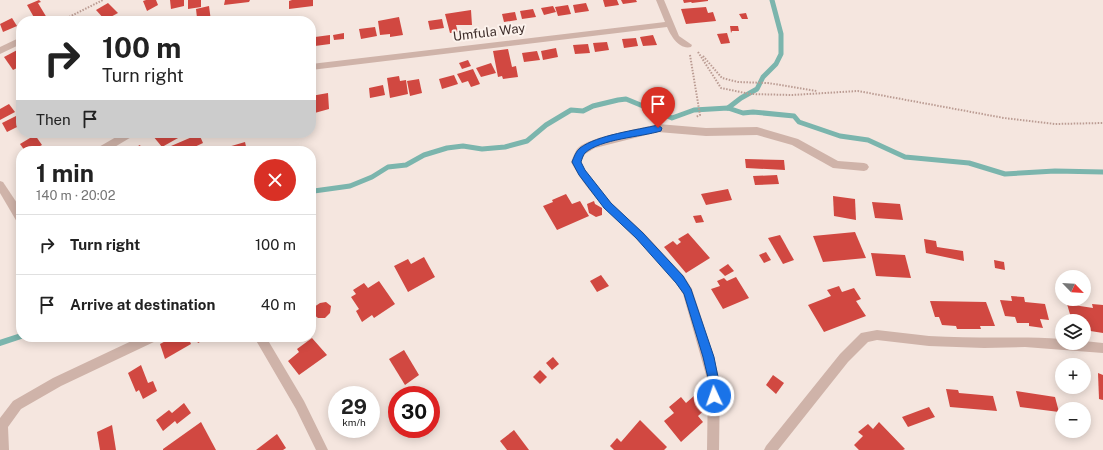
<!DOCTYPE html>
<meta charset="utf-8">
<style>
body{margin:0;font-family:"Public Sans",sans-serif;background:#f2f2f2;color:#222;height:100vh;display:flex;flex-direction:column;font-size:15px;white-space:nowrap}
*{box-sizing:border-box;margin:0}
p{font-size:13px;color:#767676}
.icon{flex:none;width:22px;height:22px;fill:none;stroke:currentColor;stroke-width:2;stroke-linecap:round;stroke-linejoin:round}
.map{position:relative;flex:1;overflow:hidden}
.drawer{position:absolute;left:16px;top:146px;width:300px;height:196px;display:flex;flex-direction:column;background:#fff;border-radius:16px;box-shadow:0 2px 10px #0003}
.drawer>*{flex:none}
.guide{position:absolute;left:16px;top:16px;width:300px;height:122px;border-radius:16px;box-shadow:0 2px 10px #0003;background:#fff;color:#222;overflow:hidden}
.needle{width:26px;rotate:115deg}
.controls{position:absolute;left:1055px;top:270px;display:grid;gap:8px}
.controls a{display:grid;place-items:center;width:36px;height:36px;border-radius:50%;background:#fff;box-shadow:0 2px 10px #0003;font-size:20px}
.speed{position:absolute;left:328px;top:386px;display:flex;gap:8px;font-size:20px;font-weight:700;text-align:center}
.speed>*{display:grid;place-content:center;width:52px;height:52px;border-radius:50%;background:#fff;box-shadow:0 2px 10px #0003;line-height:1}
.speed small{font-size:10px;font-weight:400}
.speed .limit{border:6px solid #d22;background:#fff;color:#111}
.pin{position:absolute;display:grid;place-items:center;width:34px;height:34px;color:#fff;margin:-41px -17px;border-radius:50% 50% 50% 0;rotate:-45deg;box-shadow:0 0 4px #0007}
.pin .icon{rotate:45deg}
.me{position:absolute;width:44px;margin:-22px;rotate:357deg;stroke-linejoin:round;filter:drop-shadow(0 0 3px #0008)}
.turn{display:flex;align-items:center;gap:14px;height:84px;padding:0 20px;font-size:18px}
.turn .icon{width:52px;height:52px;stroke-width:2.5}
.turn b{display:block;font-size:28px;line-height:34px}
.then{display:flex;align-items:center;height:38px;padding:0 20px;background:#0003;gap:8px;font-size:15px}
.round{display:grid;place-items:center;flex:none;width:42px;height:42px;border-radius:21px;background:#f2f2f2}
.head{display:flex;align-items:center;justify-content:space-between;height:68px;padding:0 20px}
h1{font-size:24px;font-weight:700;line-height:30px}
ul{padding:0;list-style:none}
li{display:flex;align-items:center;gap:12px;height:60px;padding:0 20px;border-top:1px solid #e0e0e0}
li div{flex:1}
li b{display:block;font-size:15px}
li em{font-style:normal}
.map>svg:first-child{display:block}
</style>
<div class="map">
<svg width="1103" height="450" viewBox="0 0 1103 450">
<rect width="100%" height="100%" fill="#f5e6df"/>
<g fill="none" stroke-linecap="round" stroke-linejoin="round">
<g stroke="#7bb5ad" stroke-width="5">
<path d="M728,108L741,98L757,89L763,77L776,64L781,54V34L772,0"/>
<path d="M311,196L314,191L350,186L372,177L388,167L406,165L424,155L447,148L463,146L482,149L505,147L527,141L546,125L571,110L583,111L593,106L618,100L626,99L672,118L694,110L728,108L743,113L753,112L794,116L799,122L840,136L868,140L905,157L969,163L1005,174L1055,171L1103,172"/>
</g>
<path stroke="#7bb5ad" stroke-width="6" d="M0,343L21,336"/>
</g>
<g fill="#d14841">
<path d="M39,0L41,2L38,3L47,18L36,21L27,5Z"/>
<path d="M146,0H156L158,5L147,11L143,1Z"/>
<path d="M170,0H184V6L171,9Z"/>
<path d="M188,0H201V7L188,9Z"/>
<path d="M225,0H250L249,2L224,5Z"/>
<path d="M292,0H313V6L289,9V1Z"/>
<path d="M603,0H617L619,5L605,7Z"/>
<path d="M621,0H636L637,2L623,4Z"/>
<path d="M683,0H708V1L692,3L691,2L684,3Z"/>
<path d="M108,3L118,13L105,20L96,10Z"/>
<path d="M586,3L589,11L575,13L573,5Z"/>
<path d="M568,5L571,14L558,16L555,7Z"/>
<path d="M209,6L211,21H190V20L197,18L196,9Z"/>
<path d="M553,6L556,12L544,15L541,8Z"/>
<path d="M706,7L708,13L713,12L716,21L686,24L681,9Z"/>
<path d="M533,9L536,17L522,19L520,11Z"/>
<path d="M471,10L472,25H456L458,32L450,33L445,14Z"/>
<path d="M515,12L517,20L504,22L502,14Z"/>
<path d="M746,13L748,19H742L739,14Z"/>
<path d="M399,17L403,35L390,37V34L380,35L378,21Z"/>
<path d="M12,18L17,26L3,32L0,24Z"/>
<path d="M442,19L444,28L430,30L428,21Z"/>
<path d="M730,26H738L739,31H732L731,33Z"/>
<path d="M375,27L377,36L361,39L359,29Z"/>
<path d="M344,33V39L334,40L333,35Z"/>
<path d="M727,33L730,43L721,44L717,34Z"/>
<path d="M330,35V44L315,46V37Z"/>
<path d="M653,35L657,45L643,46L640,37Z"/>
<path d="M636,38L638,46L624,48L622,39Z"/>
<path d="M607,42L609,50L595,52L593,43Z"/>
<path d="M588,44L590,53L575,54L573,45Z"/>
<path d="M21,48V66L13,70L4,57Z"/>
<path d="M556,48L558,57L543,60L541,51Z"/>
<path d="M508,49L512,67L516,66L518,77L503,79L502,76L498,77L493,51Z"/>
<path d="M537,51L540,60L524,62L522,53Z"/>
<path d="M468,60L471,66L462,69L459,63Z"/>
<path d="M491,63L496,73L481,77L476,68Z"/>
<path d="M473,69L480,84L471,87L468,81L462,83L457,74Z"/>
<path d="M454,75L458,84L442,89L439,79Z"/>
<path d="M399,76L400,81L406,80L408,94L390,98L387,78Z"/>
<path d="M419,79L422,93L410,96L407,81Z"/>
<path d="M383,85L385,95L370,98L369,88Z"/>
<path d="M328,93L329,109L311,114V96Z"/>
<path d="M9,104L15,112L0,120V109Z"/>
<path d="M16,116L21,122V125L7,132L2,123Z"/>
<path d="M159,133H187L162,147L153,136Z"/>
<path d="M199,134L203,143L186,151H165L164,149Z"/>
<path d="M35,135L42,145L31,151H25L20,144Z"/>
<path d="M245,142L247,151H229L228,147Z"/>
<path d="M140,145L143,151H128Z"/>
<path d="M745,159L784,160L785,170L746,168Z"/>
<path d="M777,175L779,184L755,185L753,176Z"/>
<path d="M728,189L732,200L706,205L701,194Z"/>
<path d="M566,194L572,204L580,201L589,216L557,230L543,206L553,202L552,200Z"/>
<path d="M833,196L855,199L856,220L834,216Z"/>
<path d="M594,201L595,204L602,208V215L596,217L589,213L587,204Z"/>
<path d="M872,202L900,204L903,220L875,218Z"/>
<path d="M701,215L704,222L696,223L693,216Z"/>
<path d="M855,232L866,258L823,262L813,236Z"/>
<path d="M688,233L710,258L686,273L664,247L673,241L677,245L681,242L678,239Z"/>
<path d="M780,235L794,260L783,264L768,238Z"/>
<path d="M924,239L936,241L937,247L963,251L964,261L926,253Z"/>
<path d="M766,252L771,260L764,263L759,255Z"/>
<path d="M871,253L905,255L911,278L876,276Z"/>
<path d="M424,257L435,277L408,292L394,266L408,259L411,264Z"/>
<path d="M994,260L1004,262L1005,270L995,268Z"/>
<path d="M728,264L734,271L725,276L719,270Z"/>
<path d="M601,275L609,286L597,292L590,281Z"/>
<path d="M736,277L749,298L723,309L711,289L720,286L717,281L724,278L727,281Z"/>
<path d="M379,281L395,304L374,318L372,315L362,322L356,311L359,309L351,297L356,294L353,290L364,283L368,288Z"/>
<path d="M839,286L842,292L854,288L861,299L856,301L866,316L824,332L808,305L831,296L827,290Z"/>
<path d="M1011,296L1024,297L1025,302L1045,304L1049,320L1040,319L1043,328L1029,326V323H1017L1015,317L1005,316L1000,300L1012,301Z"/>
<path d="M930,301L986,302L995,326H980L981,329H957L956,326L942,325L939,317H935Z"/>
<path d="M326,302L331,306L330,313L325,318H318L313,314L314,307L320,303Z"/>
<path d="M1067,304L1093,308L1092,304L1103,305V333L1084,330V321H1072Z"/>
<path d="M173,337H188L191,344L165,359L160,344Z"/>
<path d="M195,337H209L198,343Z"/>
<path d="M312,338L327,355L299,375L288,361L299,352L297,349Z"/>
<path d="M404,350L419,375L405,385L389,359Z"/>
<path d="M553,357L559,364L552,370L546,363Z"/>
<path d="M141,365L148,383L153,381L157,391L143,399L139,390L136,392L128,373Z"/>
<path d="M540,370L547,377L540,384L533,377Z"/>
<path d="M1098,373L1103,375V400L1099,399Z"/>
<path d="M773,375L784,383L776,394L766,385Z"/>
<path d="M946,389L958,390L959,393L993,396L997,411L950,407Z"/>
<path d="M1016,391L1055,397L1059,412L1020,407Z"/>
<path d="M695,395L707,408L698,416L703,422L681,442L664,421L674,413L669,407L681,397L686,403Z"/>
<path d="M184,403L191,413L177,424L175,421L163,431L156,420L169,410L172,413Z"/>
<path d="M929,407L935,417L908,427L902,417Z"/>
<path d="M640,420L667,447L664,450H614L610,446L617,438L621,442Z"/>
<path d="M201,422L216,450H163V449Z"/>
<path d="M879,422L905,449L903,450H859L854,445L863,436L858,432L868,424L873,429Z"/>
<path d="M112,425L116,450H100L97,432Z"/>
<path d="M514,430L529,450H507L500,441Z"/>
<path d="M277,434L286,448L283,450H256Z"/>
</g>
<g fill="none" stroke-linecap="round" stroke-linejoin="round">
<g stroke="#bb9c93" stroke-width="2" stroke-dasharray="1.5 1.5" stroke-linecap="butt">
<path d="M61,21L103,0"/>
<path d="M698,52L721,88L750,94L792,95L858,91L1004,118L1055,124L1103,123"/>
<path d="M690,55L700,115L696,117"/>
<path d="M703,56L722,78L738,82L768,83L817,91"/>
</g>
<g fill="#cfb3a9" fill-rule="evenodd">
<path d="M656,0H664L679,36L692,45L691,47C679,50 671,36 667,27L311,70V64L665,22Z"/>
<path d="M21,37V44L0,54V47Z"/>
<path d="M658,124L706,128L757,127L798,139L838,161L864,163L867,164L869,167L867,170L864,171L833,168L792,145L757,135L706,136L658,132L595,148L585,154L581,162L585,170L611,203L643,232L684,276L692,289L714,357L720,382L719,450H707L708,382L683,294C653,244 598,214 571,162C573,158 575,151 578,148C591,136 640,129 658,124Z"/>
<path d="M123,133H135L133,136L108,151H95L97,148Z"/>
<path d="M0,181L3,182L21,209V223L17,222L0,193Z"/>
<path d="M877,330C894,332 912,334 929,336C974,339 1018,336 1062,339V343H1084V341L1103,343V353L1025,347L984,348L929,346L877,340L868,342L848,362L778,450H764L766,446L840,354L861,333Z"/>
<path d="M140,337H158L156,341L61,386L21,409L8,427L9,450H0V418L13,401L53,378Z"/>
<path d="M254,337H266L304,401L328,450H316L296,409Z"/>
</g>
</g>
<path fill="#1a73e8" stroke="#114b97" d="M658,125L662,128L661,131C641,137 600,139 585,153C583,155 582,159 581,162L585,170L611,203L643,233L683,276L691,289L714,357L719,382L718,400L714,401L710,400L709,396V382L703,357L684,294L676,283L636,238L604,208L579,175L572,162C574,157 576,151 580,148C597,135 637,130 658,125Z"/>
<g text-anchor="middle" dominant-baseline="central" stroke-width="4" stroke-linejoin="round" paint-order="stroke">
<g font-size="13" fill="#3c2c29" stroke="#fcf2ec">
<text transform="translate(489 32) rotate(-7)">Umfula Way</text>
</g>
</g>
</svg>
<div class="controls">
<a><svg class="needle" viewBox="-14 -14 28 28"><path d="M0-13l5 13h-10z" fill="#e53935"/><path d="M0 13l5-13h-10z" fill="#767676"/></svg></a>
<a><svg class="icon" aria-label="layers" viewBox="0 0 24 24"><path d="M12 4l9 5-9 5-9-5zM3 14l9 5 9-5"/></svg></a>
<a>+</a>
<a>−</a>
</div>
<div class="speed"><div>29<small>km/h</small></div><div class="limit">30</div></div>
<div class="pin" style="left:658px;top:128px;background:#d93025"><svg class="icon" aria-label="arrive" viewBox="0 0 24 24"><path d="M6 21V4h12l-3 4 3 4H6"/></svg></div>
<svg class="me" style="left:714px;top:396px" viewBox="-20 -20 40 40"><circle r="17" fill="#1a73e8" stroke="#fff" stroke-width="3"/><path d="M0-11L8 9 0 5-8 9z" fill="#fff"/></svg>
<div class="guide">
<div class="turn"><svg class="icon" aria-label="right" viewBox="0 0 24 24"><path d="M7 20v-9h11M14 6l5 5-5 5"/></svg><div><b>100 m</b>Turn right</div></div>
<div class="then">Then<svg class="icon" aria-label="arrive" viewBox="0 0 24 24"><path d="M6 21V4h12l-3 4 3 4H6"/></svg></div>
</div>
<section class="drawer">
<div class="head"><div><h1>1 min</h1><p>140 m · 20:02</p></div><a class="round" style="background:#d93025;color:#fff"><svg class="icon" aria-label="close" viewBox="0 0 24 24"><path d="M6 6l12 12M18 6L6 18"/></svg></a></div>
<ul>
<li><svg class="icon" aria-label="right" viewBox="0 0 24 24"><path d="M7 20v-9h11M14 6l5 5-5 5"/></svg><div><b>Turn right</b></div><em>100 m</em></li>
<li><svg class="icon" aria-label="arrive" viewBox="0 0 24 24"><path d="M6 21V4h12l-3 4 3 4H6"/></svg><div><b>Arrive at destination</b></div><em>40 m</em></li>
</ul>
</section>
</div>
